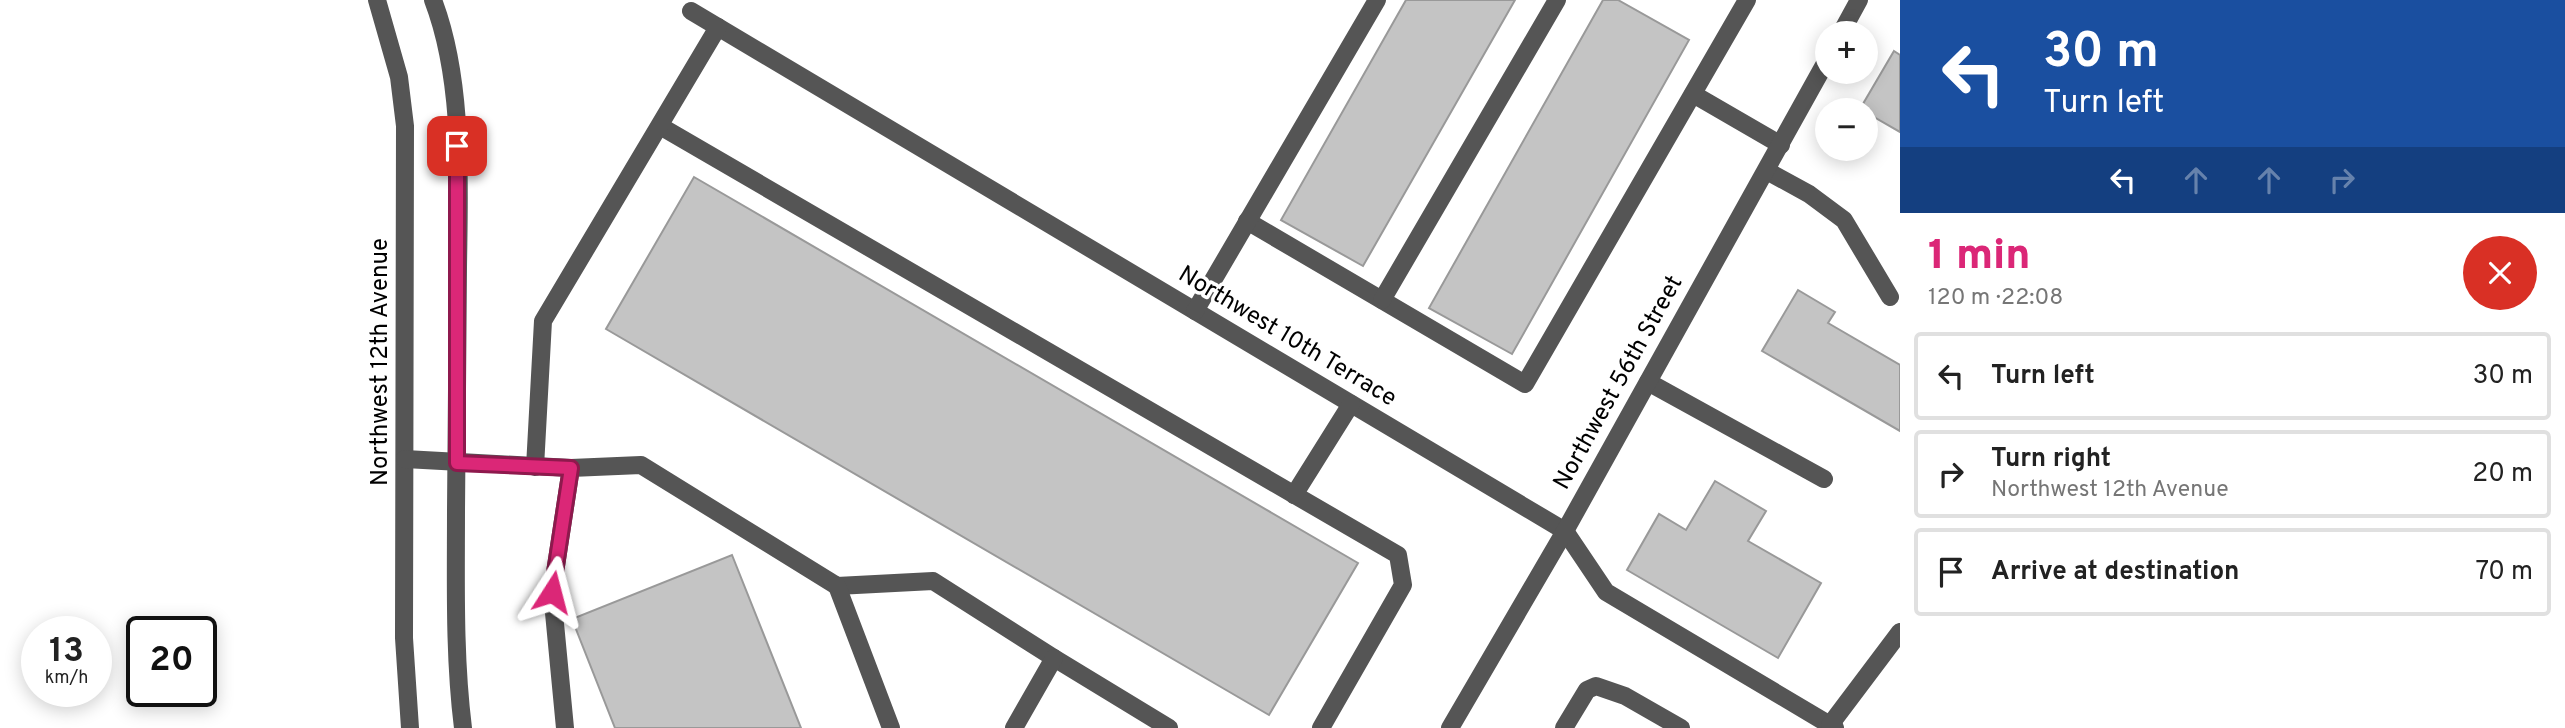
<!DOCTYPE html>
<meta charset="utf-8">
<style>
body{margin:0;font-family:Overpass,sans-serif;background:#f2f2f2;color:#222;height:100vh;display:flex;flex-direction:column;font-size:26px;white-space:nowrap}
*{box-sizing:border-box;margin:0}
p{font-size:23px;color:#767676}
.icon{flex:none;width:38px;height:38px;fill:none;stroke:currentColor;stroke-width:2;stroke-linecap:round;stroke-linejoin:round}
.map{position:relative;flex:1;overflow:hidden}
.details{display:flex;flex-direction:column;background:#fff;width:665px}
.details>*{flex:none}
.top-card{background:#1a4fa0;color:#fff;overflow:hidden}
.controls{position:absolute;left:1815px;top:21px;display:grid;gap:14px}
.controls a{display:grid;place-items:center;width:63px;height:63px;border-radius:50%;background:#fff;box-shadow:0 4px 18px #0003;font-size:35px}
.speed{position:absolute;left:21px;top:616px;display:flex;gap:14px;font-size:35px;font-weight:700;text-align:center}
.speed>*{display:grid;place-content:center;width:91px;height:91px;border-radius:50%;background:#fff;box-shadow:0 4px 18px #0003;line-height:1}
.speed small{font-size:18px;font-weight:400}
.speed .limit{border:4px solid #111;border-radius:10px;background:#fff;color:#111}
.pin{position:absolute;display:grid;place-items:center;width:60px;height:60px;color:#fff;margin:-30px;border-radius:14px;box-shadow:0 4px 10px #0006}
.me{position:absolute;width:77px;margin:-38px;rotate:9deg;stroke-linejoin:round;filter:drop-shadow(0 0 5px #0008)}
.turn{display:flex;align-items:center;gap:24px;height:147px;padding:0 28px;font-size:32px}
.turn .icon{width:91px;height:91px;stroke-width:2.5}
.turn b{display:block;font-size:49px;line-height:60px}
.lanes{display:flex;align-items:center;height:66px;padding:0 28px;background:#0003;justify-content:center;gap:35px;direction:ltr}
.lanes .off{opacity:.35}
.round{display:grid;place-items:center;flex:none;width:74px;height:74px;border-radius:37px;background:#f2f2f2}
.head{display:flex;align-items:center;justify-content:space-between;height:119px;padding:0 28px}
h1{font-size:42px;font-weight:800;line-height:52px;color:#db2777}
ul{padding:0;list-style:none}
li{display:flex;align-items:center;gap:21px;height:88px;margin:0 14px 10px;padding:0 14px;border:4px solid #e0e0e0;border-radius:7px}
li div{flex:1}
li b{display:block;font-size:26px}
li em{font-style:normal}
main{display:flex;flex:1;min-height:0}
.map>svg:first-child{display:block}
</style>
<main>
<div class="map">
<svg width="1900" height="728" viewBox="0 0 1900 728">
<rect width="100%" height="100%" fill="#fff"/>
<g fill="#c4c4c4" stroke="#999" stroke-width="2">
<path d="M1406,0H1515L1363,266L1281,220Z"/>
<path d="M1603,0H1618L1689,40L1512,354L1429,308Z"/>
<path d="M1894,51L1900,55V132L1860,109Z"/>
<path d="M694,177L1358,563L1269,715L606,329Z"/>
<path d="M1798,290L1835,312L1828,323L1900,365V431L1762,351Z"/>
<path d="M1715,481L1766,511L1748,541L1821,583L1778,658L1627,570L1659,514L1686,530Z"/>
<path d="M732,555L801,728H615L572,619Z"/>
</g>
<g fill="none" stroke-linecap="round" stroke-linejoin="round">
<g stroke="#555" stroke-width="18">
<path d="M377,0L399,77L405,126L404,638L410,728"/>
<path d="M433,0C464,81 459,182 458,268C458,349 457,430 456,511C456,583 454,656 463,728"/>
<path d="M691,11L1565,531L1606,592L1835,728"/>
<path d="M1841,33L1859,0"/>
<path d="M1693,94L1781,145"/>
<path d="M660,126L1398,555L1403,585L1321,728"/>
<path d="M1767,171L1809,194L1844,220L1890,297"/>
<path d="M1247,221L1525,384L1747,0"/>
<path d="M1382,300L1557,0"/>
<path d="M1195,311L1377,0"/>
<path d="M1648,382L1824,479"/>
<path d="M405,459L571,468L641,465L837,586L933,581L1054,658L1169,728"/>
<path d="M535,467L543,321L718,27"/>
<path d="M1294,495L1351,404"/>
<path d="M837,586L891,728"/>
<path d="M1830,725L1900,632"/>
<path d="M565,728L552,592L571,468"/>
<path d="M1014,728L1054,658"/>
<path d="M1450,728L1565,531L1827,60"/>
<path d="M1564,728L1587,690L1596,686L1625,696L1681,728"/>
</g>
</g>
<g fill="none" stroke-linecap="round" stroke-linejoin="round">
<g stroke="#8e194d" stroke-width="18">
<path id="route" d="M457,146V463L571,468L552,592"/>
</g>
<use href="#route" stroke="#db2777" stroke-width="12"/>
</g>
<g text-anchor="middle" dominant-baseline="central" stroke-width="7" stroke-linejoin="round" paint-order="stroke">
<g font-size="24" fill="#000" stroke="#fff">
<text transform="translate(1287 337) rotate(31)">Northwest 10th Terrace</text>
<text transform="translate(381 362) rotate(-90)">Northwest 12th Avenue</text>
<text transform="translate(1619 383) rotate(-61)">Northwest 56th Street</text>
</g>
</g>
</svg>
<div class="controls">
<a>+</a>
<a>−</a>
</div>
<div class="speed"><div>13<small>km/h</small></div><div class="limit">20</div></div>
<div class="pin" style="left:457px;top:146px;background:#d93025"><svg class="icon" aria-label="arrive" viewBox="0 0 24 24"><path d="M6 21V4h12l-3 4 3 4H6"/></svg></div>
<svg class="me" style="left:552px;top:592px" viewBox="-20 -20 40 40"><path d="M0-17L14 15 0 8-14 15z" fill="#db2777" stroke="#fff" stroke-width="4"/></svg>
</div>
<section class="details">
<div class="top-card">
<div class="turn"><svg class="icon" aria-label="left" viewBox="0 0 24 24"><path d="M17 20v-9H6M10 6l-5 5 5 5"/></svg><div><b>30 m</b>Turn left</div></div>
<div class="lanes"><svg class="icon" aria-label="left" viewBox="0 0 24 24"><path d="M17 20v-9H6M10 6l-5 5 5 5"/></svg><svg class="icon off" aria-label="ahead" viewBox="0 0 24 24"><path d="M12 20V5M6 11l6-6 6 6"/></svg><svg class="icon off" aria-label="ahead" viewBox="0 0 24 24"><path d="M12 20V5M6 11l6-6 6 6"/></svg><svg class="icon off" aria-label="right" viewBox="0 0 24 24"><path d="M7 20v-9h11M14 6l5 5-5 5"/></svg></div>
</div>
<div class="head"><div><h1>1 min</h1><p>120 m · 22:08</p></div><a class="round" style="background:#d93025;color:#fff"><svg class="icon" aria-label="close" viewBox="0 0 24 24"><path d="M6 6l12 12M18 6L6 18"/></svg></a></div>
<ul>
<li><svg class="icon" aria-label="left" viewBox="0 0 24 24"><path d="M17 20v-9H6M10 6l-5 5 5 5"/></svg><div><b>Turn left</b></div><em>30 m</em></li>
<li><svg class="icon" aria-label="right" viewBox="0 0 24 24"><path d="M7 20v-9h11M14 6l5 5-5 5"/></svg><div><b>Turn right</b><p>Northwest 12th Avenue</p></div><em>20 m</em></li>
<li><svg class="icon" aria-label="arrive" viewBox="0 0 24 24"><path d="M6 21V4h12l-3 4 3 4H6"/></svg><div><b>Arrive at destination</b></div><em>70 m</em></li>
</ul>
</section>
</main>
